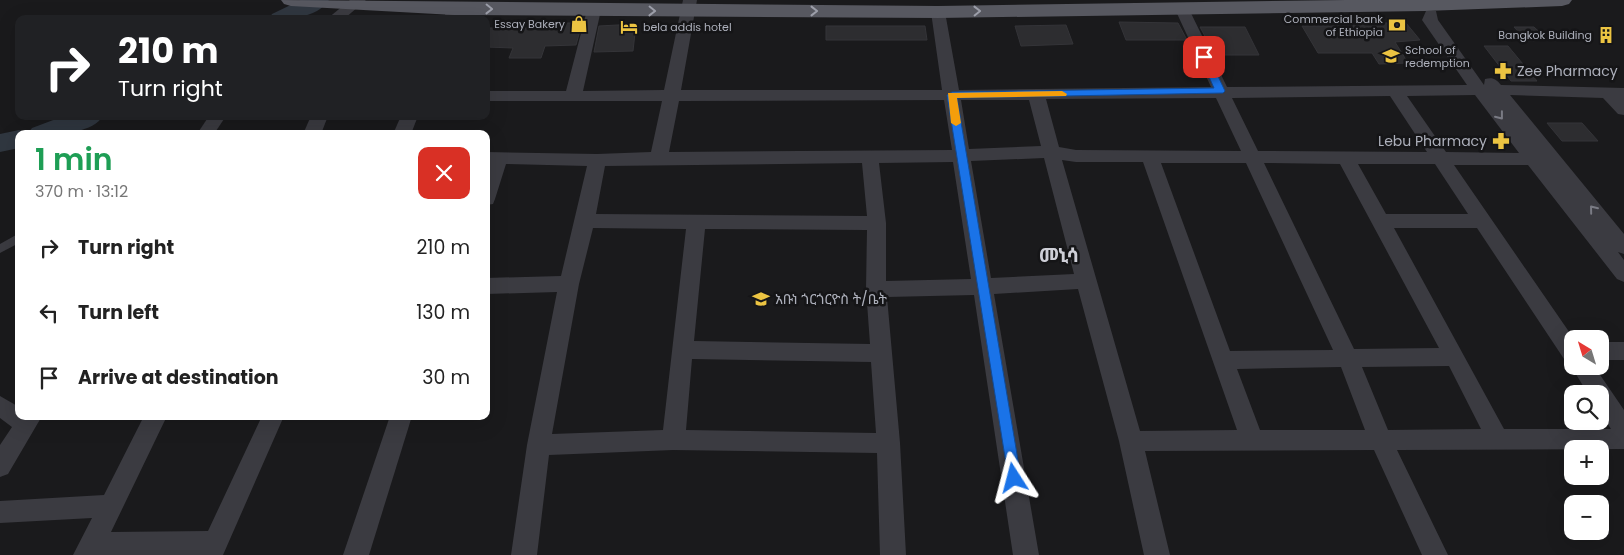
<!DOCTYPE html>
<meta charset="utf-8">
<style>
body{margin:0;font-family:Poppins,"Noto Sans Ethiopic",sans-serif;background:#f6f6f6;color:#222;height:100vh;display:flex;flex-direction:column;font-size:19px;white-space:nowrap}
*{box-sizing:border-box;margin:0}
p{font-size:16px;color:#767676}
.icon{flex:none;width:28px;height:28px;fill:none;stroke:currentColor;stroke-width:2;stroke-linecap:round;stroke-linejoin:round}
.map{position:relative;flex:1;overflow:hidden}
.drawer{position:absolute;left:15px;top:130px;width:475px;height:290px;display:flex;flex-direction:column;background:#fff;border-radius:10px;box-shadow:0 5px 20px #0002}
.drawer>*{flex:none}
.banner{position:absolute;left:15px;top:15px;width:475px;height:105px;border-radius:10px;box-shadow:0 5px 20px #0002;background:#202124;color:#fff;overflow:hidden}
.needle{width:32px;rotate:322deg}
.tools{position:absolute;left:1564px;top:330px;display:grid;gap:10px}
.tools a{display:grid;place-items:center;width:45px;height:45px;border-radius:10px;background:#fff;box-shadow:0 5px 20px #0002;font-size:25px}
.pin{position:absolute;display:grid;place-items:center;width:42px;height:42px;color:#fff;margin:-21px;border-radius:10px;box-shadow:0 2px 8px #0006}
.me{position:absolute;width:55px;margin:-28px;rotate:351deg;stroke-linejoin:round;filter:drop-shadow(0 0 4px #0008)}
.turn{display:flex;align-items:center;gap:18px;height:105px;padding:0 20px;font-size:22px}
.turn .icon{width:65px;height:65px;stroke-width:2.5}
.turn b{display:block;font-size:35px;line-height:42px}
.round{display:grid;place-items:center;flex:none;width:52px;height:52px;border-radius:10px;background:#f6f6f6}
.headline{display:flex;align-items:center;justify-content:space-between;height:85px;padding:0 20px}
h1{font-size:30px;font-weight:600;line-height:38px;color:#1e9e55}
ul{padding:0;list-style:none}
li{display:flex;align-items:center;gap:15px;height:65px;padding:0 20px}
li div{flex:1}
li b{display:block;font-size:19px}
li em{font-style:normal}
.map>svg:first-child{display:block}
</style>
<div class="map">
<svg width="1624" height="555" viewBox="0 0 1624 555">
<rect width="100%" height="100%" fill="#1a1a1c"/>
<g fill="none" stroke-linecap="round" stroke-linejoin="round">
<g fill="#303740" fill-rule="evenodd">
<path d="M301,0H329C316,19 289,19 269,19L272,14Z"/>
<path d="M64,116H103C89,138 41,134 19,134V148L0,152V134L19,130L28,133L32,128Z"/>
</g>
</g>
<g fill="#2d2d30" stroke="#343438">
<path d="M1119,22L1178,23L1187,40H1126Z"/>
<path d="M553,23H582L576,45L545,46L541,58H509L513,48L486,47V28H552Z"/>
<path d="M1352,23H1406L1420,40L1395,42L1408,63L1379,64L1372,53H1318L1302,26H1354Z"/>
<path d="M636,24L633,51L594,52L599,26Z"/>
<path d="M1066,25L1073,44L1021,46L1015,26Z"/>
<path d="M826,26H925L927,40H826Z"/>
<path d="M1200,27H1245L1259,55H1215Z"/>
<path d="M1514,27H1534L1548,40L1527,41Z"/>
<path d="M1484,46H1508L1537,81H1511Z"/>
<path d="M1547,123H1582L1598,141H1562Z"/>
</g>
<g fill="none" stroke-linecap="round" stroke-linejoin="round">
<path fill="#3b3b41" fill-rule="evenodd" d="M16,235H19V243L0,253V244Z"/>
<g fill="#3b3b41" fill-rule="evenodd">
<path d="M350,0H366L344,19H327Z"/>
<path d="M683,0H697L681,90H942L931,12L938,8L945,12L959,90L1211,87L1174,7L1181,3L1188,7L1227,87L1467,85L1422,20L1426,11H1436L1438,20L1484,85L1485,79C1493,77 1496,79 1501,85L1624,88V115L1618,114L1603,98L1510,95L1624,234V254L1618,252L1624,260V282L1617,279L1528,165H1454L1574,339L1572,362L1564,359L1477,228H1394L1504,429H1611L1600,412V394H1588L1571,366L1572,363V366H1594L1624,410V449L1397,450L1448,555H1422L1374,450L1145,451L1170,555H1144L1119,441L1078,289L994,294L1039,555H1013L974,295L887,297L900,443L906,555H880L877,453L673,450L549,455L537,555H511L527,445L557,292L486,294V278L561,276L587,166L506,164L495,199L493,204L486,205L488,164H486V152L597,154L651,152L662,101H486V91H566L587,10L594,6L601,10L583,91L664,90ZM1475,95L1519,153L1446,152L1407,96ZM1390,96L1427,152L1258,151L1232,98ZM1216,98L1241,151L1076,150L1059,147L1046,99ZM944,100L952,150L669,152L679,101ZM961,100H1029L1041,146L969,149ZM1044,158L1074,274L991,278L971,161ZM1062,160L1076,162H1143L1237,430L1140,431ZM953,162L971,279L886,281V223L879,163ZM862,163L867,216L596,214L605,166ZM1161,163H1246L1333,350L1230,351ZM1264,163L1340,164L1439,348L1354,349ZM1358,164H1435L1468,214H1386ZM593,228L686,229L663,430L552,434L579,284ZM705,229L867,230L866,289L870,344L694,341ZM692,359L871,362L876,433L686,430ZM1449,366L1481,429L1388,430L1362,367ZM1341,367L1365,430H1260L1237,369Z"/>
<path d="M454,5L461,9L458,19H443L449,6Z"/>
<path d="M209,116H226L214,134H197Z"/>
<path d="M311,116H328L321,134H303Z"/>
<path d="M401,116H418L411,134H393Z"/>
<rect x="1600" y="342" width="24" height="18"/>
<path d="M0,396L19,407V416H42L8,474L0,477V445L12,427L0,418Z"/>
<path d="M144,416H167L111,532L208,531L262,416H284L223,555H73L92,518L0,523V501L104,495Z"/>
<path d="M390,416H412L369,555H343Z"/>
</g>
<path fill="#575860" fill-rule="evenodd" d="M281,0L938,6L1346,0H1572L1569,4L1562,6L1425,11L938,18L454,15L291,6L284,4Z"/>
</g>
<defs><path id="oneway-chevron" d="M-2-3.5L2.5 0L-2 3.5" fill="none" stroke-width="1.6" stroke-linecap="round" stroke-linejoin="round" transform="scale(1.25)"/></defs>
<g stroke="#9c9ea9">
<use href="#oneway-chevron" transform="translate(489 9) rotate(1)"/>
<use href="#oneway-chevron" transform="translate(652 11) rotate(1)"/>
<use href="#oneway-chevron" transform="translate(814 11)"/>
<use href="#oneway-chevron" transform="translate(977 11) rotate(-1)"/>
</g>
<g stroke="#7a7b84">
<use href="#oneway-chevron" transform="translate(1500 116) rotate(52)"/>
<use href="#oneway-chevron" transform="translate(1593 209) rotate(-129)"/>
</g>
<path fill="#1a73e8" stroke="#114b97" d="M1201,55L1209,57L1225,91L1223,93L957,98L1021,478L1019,482L1014,484L1009,482L947,95L952,92L1214,88L1200,57Z"/>
<path fill="#f59e0b" d="M1062,91L1067,94L1066,96L957,98L961,123L956,126L951,123L948,93Z"/>
<defs>
<g id="shop-bare" transform="scale(1.35)"><path d="M-5-2.5h2.3a2.7 3.5 0 0 1 5.4 0H5L5.5 6h-11ZM-1.5-2.5h3a1.5 2.3 0 0 0-3 0Z" fill="#ecc442" stroke="#151517" stroke-width="2.5" paint-order="stroke"/></g>
<g id="bank-bare" transform="scale(1.35)"><path d="M-6-4H6V4H-6ZM0-2.3a2.3 2.3 0 1 0 0 4.6a2.3 2.3 0 1 0 0-4.6Z" fill="#ecc442" stroke="#151517" stroke-width="2.5" paint-order="stroke"/></g>
<g id="hotel-bare" transform="scale(1.35)"><path d="M-6-4.5h1.5V1H6V5H4.5V3h-9V5H-6ZM-4 0a1.8 1.8 0 1 1 3.6 0ZM.5 0V-2.5h3Q6-2.5 6 0Z" fill="#ecc442" stroke="#151517" stroke-width="2.5" paint-order="stroke"/></g>
<g id="building-bare" transform="scale(1.35)"><path d="M-4-6H4V6H1V3H-1V6H-4ZM-2.5-4.3h1.7v1.8h-1.7ZM.8-4.3h1.7v1.8H.8ZM-2.5-1h1.7V.8h-1.7ZM.8-1h1.7V.8H.8Z" fill="#ecc442" stroke="#151517" stroke-width="2.5" paint-order="stroke"/></g>
<g id="school-bare" transform="scale(1.35)"><path d="M0-5L7-2L0 1L-7-2ZM-4 1L0 2.5L4 1V4Q0 6-4 4Z" fill="#ecc442" stroke="#151517" stroke-width="2.5" paint-order="stroke"/></g>
<g id="pharmacy-bare" transform="scale(1.35)"><path d="M-2-6h4v4h4v4h-4v4h-4v-4h-4v-4h4Z" fill="#ecc442" stroke="#151517" stroke-width="2.5" paint-order="stroke"/></g>
</defs>
<g fill-rule="evenodd">
<use href="#shop-bare" x="579" y="24"/>
<use href="#bank-bare" x="1397" y="25"/>
<use href="#hotel-bare" x="629" y="27"/>
<use href="#building-bare" x="1606" y="35"/>
<use href="#school-bare" x="1391" y="56"/>
<use href="#pharmacy-bare" x="1503" y="71"/>
<use href="#pharmacy-bare" x="1501" y="141"/>
<use href="#school-bare" x="761" y="299"/>
</g>
<g text-anchor="middle" dominant-baseline="central" stroke-width="5" stroke-linejoin="round" paint-order="stroke">
<g font-size="11" fill="#adb0bb" stroke="#151517" text-anchor="end">
<text x="1383" y="19">Commercial bank<tspan x="1383" dy="13">of Ethiopia</tspan></text>
<text x="565" y="24">Essay Bakery</text>
<text x="643" y="27" text-anchor="start">bela addis hotel</text>
<text x="1592" y="35">Bangkok Building</text>
<text x="1405" y="50" text-anchor="start">School of<tspan x="1405" dy="13">redemption</tspan></text>
</g>
<g font-size="14" fill="#adb0bb" stroke="#151517" text-anchor="start">
<text x="1517" y="71">Zee Pharmacy</text>
<text x="1487" y="141" text-anchor="end">Lebu Pharmacy</text>
<text x="775" y="299">አቡነ ጎርጎርዮስ ት/ቤት</text>
</g>
<g font-size="19" font-weight="bold" fill="#cecfd7" stroke="#151517">
<text x="1059" y="255">መኒሳ</text>
</g>
</g>
</svg>
<div class="tools">
<a><svg class="needle" viewBox="-14 -14 28 28"><path d="M0-13l5 13h-10z" fill="#e53935"/><path d="M0 13l5-13h-10z" fill="#767676"/></svg></a>
<a><svg class="icon" aria-label="search" viewBox="0 0 24 24"><circle cx="10" cy="10" r="6"/><path d="M15 15l6 6"/></svg></a>
<a>+</a>
<a>−</a>
</div>
<div class="pin" style="left:1204px;top:57px;background:#d93025"><svg class="icon" aria-label="arrive" viewBox="0 0 24 24"><path d="M6 21V4h12l-3 4 3 4H6"/></svg></div>
<svg class="me" style="left:1014px;top:478px" viewBox="-20 -20 40 40"><path d="M0-17L14 15 0 8-14 15z" fill="#1a73e8" stroke="#fff" stroke-width="4"/></svg>
<div class="banner">
<div class="turn"><svg class="icon" aria-label="right" viewBox="0 0 24 24"><path d="M7 20v-9h11M14 6l5 5-5 5"/></svg><div><b>210 m</b>Turn right</div></div>
</div>
<section class="drawer">
<div class="headline"><div><h1>1 min</h1><p>370 m · 13:12</p></div><a class="round" style="background:#d93025;color:#fff"><svg class="icon" aria-label="close" viewBox="0 0 24 24"><path d="M6 6l12 12M18 6L6 18"/></svg></a></div>
<ul>
<li><svg class="icon" aria-label="right" viewBox="0 0 24 24"><path d="M7 20v-9h11M14 6l5 5-5 5"/></svg><div><b>Turn right</b></div><em>210 m</em></li>
<li><svg class="icon" aria-label="left" viewBox="0 0 24 24"><path d="M17 20v-9H6M10 6l-5 5 5 5"/></svg><div><b>Turn left</b></div><em>130 m</em></li>
<li><svg class="icon" aria-label="arrive" viewBox="0 0 24 24"><path d="M6 21V4h12l-3 4 3 4H6"/></svg><div><b>Arrive at destination</b></div><em>30 m</em></li>
</ul>
</section>
</div>
